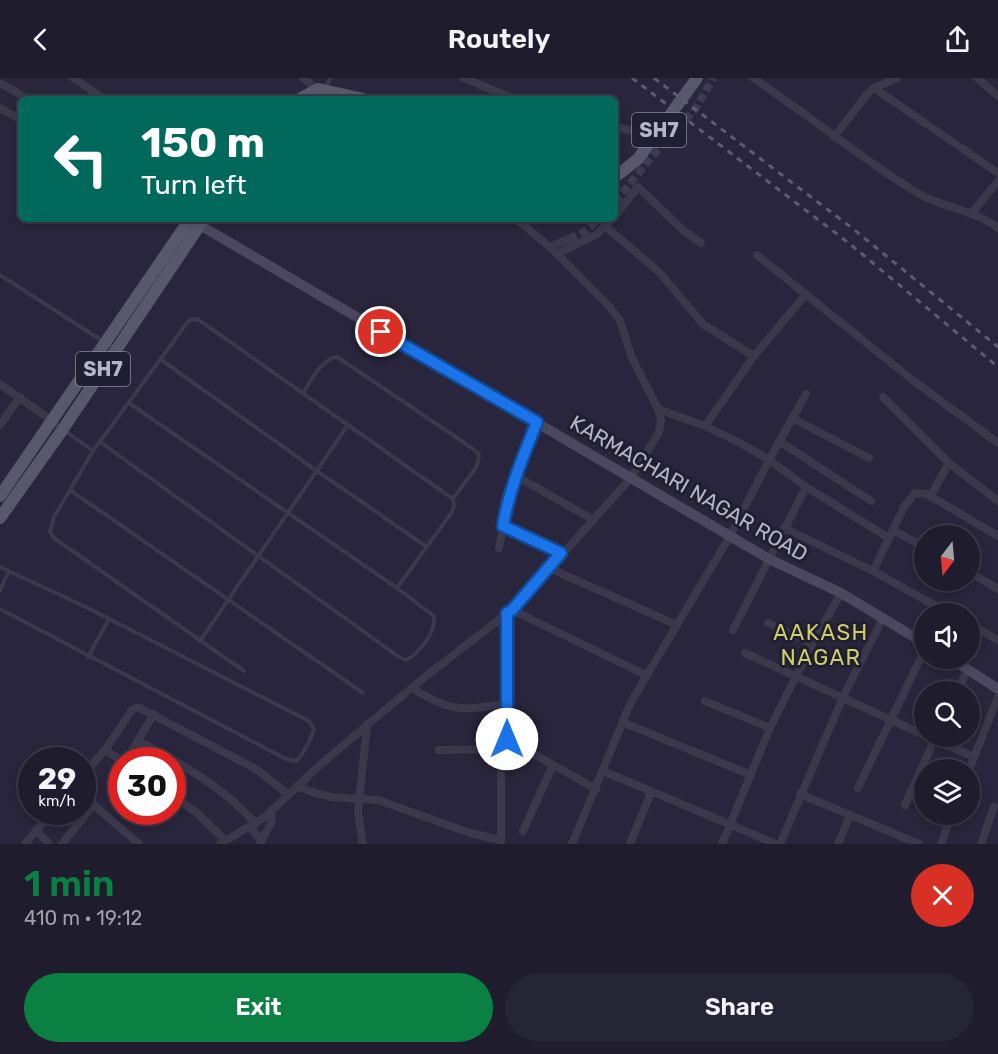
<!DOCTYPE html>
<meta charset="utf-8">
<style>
body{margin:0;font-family:Rubik,sans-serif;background:#262535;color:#f1f3f6;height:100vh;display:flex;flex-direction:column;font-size:22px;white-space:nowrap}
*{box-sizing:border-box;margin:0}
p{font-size:20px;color:#a1a1aa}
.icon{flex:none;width:33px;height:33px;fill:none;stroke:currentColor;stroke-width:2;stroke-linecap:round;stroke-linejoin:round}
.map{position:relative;height:766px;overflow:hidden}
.drawer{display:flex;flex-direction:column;background:#1e1c2d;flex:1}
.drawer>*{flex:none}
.banner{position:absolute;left:18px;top:18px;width:600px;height:126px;border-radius:9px;box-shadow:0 3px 9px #0003,0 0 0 2px #3c3a49;background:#00695c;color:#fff;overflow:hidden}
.needle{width:39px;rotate:196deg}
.fabs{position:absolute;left:914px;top:447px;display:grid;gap:12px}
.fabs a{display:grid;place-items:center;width:66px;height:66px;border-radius:50%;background:#1e1c2d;box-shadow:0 3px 9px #0003,0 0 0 2px #3c3a49;font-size:30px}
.speed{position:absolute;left:18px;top:669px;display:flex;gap:12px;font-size:30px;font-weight:700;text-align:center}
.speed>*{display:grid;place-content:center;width:78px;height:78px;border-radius:50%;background:#1e1c2d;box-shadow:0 3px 9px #0003,0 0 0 2px #3c3a49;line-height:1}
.speed small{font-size:15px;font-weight:400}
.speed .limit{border:9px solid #d22;background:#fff;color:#111}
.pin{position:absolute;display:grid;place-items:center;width:51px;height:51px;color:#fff;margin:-26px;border:3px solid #fff;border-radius:50%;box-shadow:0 2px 6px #0007}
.me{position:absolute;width:66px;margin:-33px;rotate:0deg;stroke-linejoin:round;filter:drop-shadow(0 0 4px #0008)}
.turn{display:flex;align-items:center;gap:21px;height:126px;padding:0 24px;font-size:27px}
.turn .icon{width:78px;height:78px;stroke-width:2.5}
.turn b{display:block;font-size:42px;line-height:51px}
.round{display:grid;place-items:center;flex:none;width:63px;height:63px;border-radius:32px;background:#262535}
.head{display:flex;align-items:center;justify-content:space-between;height:102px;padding:0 24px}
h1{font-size:36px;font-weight:600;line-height:45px;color:#0b8043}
.cta{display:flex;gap:12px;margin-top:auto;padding:12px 24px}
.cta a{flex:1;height:69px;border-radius:36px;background:#0b8043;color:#fff;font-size:24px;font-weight:600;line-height:69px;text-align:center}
.cta a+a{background:#262535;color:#f1f3f6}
header{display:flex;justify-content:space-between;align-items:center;height:78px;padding:0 24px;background:#1e1c2d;font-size:27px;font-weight:600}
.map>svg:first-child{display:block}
</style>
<header><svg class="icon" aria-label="back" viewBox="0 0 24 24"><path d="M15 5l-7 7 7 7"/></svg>Routely<svg class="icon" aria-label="share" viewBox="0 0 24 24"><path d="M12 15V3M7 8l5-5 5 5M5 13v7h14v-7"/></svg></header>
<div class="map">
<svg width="998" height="766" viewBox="0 0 998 766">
<rect width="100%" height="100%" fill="#28253c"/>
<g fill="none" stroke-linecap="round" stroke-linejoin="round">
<g stroke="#3d3a51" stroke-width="8" stroke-dasharray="8 4" stroke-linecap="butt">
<path d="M615,124L648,83L696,30L713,0"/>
<path d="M569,161L585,153L599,141"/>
</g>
<g stroke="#3b384c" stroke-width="4">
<path d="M325,9L331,0"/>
<path d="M0,197L115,271"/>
<path d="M160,281L317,393L427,469"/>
<path d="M303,315C311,303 322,280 337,279L472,370L479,376L477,388L453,421"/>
<path d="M64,352L93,373"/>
<path d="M100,364L399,579L406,582C420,575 436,554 434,538L397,510L129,325"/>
<path d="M70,412L363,615"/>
<path d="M0,489L86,529L309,643L314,651C311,661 304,676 296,683L286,681L0,531"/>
<path d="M0,512L9,493"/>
<path d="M200,563L348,347"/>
<path d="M88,579L109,541"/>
<path d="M244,593L54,460L50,454L54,439L93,373L187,245L192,241L199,242L453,421L454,429L452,434L397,510"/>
</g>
<g stroke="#3b384c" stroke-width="8">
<path d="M73,0L105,21"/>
<path d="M303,0L318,12"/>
<path d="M464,0L514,21"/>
<path d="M753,0C809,37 861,81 919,116C944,130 975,132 998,150"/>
<path d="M977,0L998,18"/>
<path d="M0,5L28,21"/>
<path d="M874,10L998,95"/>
<path d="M0,30L21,42"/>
<path d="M615,49L634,53"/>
<path d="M834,59L867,16L874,10L897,0"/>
<path d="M971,136L998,103"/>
<path d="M615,138L638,109L684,153L701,165"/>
<path d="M605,148L659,194L704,247L754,278"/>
<path d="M550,169L569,161"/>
<path d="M557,176L597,156L612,141"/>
<path d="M757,177L910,300L998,365"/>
<path d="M0,306L55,345"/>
<path d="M883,319L949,385"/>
<path d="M658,331L705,348L740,365L769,382L806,409L889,460"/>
<path d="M792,340L869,380"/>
<path d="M0,347L20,319"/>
<path d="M705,348L754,278L806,216"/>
<path d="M779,363L871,423"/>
<path d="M516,398L592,441"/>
<path d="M930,419L949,385L998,423"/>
<path d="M503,448L561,475"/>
<path d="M784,450L873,493L950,536"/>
<path d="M893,452L924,469"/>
<path d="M499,470C507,424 520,388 537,344"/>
<path d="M549,490L677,547"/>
<path d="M873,493L904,429L915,415L927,416L998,458"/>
<path d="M969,494L998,511"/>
<path d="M512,532L646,597"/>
<path d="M768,545L812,566"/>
<path d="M969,546L998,562"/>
<path d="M733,552L806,409"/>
<path d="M745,575L924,657"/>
<path d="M412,610C451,635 462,632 507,626"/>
<path d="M957,614L968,591"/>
<path d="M705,623L770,650"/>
<path d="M622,644L751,697"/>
<path d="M932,660L974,679"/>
<path d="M507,661L596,711"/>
<path d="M139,663C181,686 224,709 256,746"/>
<path d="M501,671V765"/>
<path d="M105,672L122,683"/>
<path d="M439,672L501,671L505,670L507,666V535"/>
<path d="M126,682L154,636"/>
<path d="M969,692L998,619"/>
<path d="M603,693L776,766"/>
<path d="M82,698L105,672L132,632L138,629L256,691L288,716"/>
<path d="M297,708L318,716L333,719L378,722L470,755L501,762"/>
<path d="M858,710L924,573"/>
<path d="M800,716L919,766"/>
<path d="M82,717L139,766"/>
<path d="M172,717L196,734L225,762"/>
<path d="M905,727L936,658"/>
<path d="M250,748L261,763"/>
<path d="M36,752L49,766"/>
<path d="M523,753L553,687"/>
<path d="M25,766L52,734"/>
<path d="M62,766L94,726"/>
<path d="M220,766L265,739L320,687L367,647L426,598L512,532L630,401L659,354L661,342L658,331L632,280L620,243L609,228L550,169L516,141"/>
<path d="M260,766L271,745L272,732"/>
<path d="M363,766L358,734L367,647"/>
<path d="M572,766L631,624L730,458L769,382L806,316"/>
<path d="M630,766L651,714"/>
<path d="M722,766L770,650L812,566L841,515"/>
<path d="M780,766L843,619L883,540"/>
<path d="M838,766L850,737"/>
<path d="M941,766L952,736"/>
<path d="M981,766L994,729"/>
</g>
<g stroke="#4b475f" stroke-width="10">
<path d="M193,143L769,481L841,515L924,565"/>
<path d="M950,580L998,611"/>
</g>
<g stroke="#59576c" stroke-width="12">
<path d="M299,21L318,11L364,21"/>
<path d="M615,99L638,81L697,0"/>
<path d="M0,418L190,141"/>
<path d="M0,440L63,351L204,141"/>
</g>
<g stroke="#5e5b73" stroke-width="3" stroke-dasharray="6 6" stroke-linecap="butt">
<path d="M632,0L850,166L998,289"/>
<path d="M654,0L852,150L998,269"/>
</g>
</g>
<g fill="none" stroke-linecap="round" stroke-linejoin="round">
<g stroke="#114b97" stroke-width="15">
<path id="route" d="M381,254L537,344C523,378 509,412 503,448L561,475L512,532L507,535V661"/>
</g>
<use href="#route" stroke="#1a73e8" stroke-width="10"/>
</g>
<g text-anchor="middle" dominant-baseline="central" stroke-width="6" stroke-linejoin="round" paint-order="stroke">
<g fill="#201e31" stroke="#8a879b" stroke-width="1.5">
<rect x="632" y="35" width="54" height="34" rx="4.5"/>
<rect x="76" y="274" width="54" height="34" rx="4.5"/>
</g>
<g font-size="20" font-weight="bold" fill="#b7b4c8">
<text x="659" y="52">SH7</text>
<text x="103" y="291">SH7</text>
</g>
<g font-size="21" fill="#b7b4c8" stroke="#201e31">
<text transform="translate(689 410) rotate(30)">KARMACHARI NAGAR ROAD</text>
</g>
<g font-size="22" letter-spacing="1.5" fill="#d0ce67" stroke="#201e31">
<text x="821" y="554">AAKASH<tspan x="821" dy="25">NAGAR</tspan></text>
</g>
</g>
</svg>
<div class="fabs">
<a><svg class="needle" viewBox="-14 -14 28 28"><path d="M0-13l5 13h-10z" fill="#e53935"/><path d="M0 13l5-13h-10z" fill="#a1a1aa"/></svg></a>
<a><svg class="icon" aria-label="sound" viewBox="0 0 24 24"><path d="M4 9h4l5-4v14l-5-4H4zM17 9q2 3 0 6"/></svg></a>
<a><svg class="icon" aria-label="search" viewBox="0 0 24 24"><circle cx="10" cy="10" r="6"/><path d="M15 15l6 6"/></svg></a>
<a><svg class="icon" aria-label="layers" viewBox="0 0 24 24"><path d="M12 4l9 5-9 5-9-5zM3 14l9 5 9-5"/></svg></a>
</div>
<div class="speed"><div>29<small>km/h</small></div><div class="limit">30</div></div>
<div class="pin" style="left:381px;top:254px;background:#d93025"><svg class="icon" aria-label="arrive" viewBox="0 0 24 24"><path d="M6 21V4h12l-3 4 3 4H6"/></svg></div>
<svg class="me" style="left:507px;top:661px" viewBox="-20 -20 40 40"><circle r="19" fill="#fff"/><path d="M0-13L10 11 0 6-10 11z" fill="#1a73e8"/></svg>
<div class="banner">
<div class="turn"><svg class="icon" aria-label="left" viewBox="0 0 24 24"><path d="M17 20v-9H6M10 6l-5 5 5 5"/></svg><div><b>150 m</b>Turn left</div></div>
</div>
</div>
<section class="drawer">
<div class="head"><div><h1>1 min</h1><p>410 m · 19:12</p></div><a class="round" style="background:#d93025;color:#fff"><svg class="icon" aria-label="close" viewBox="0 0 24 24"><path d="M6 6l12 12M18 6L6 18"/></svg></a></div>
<div class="cta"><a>Exit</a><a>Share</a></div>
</section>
